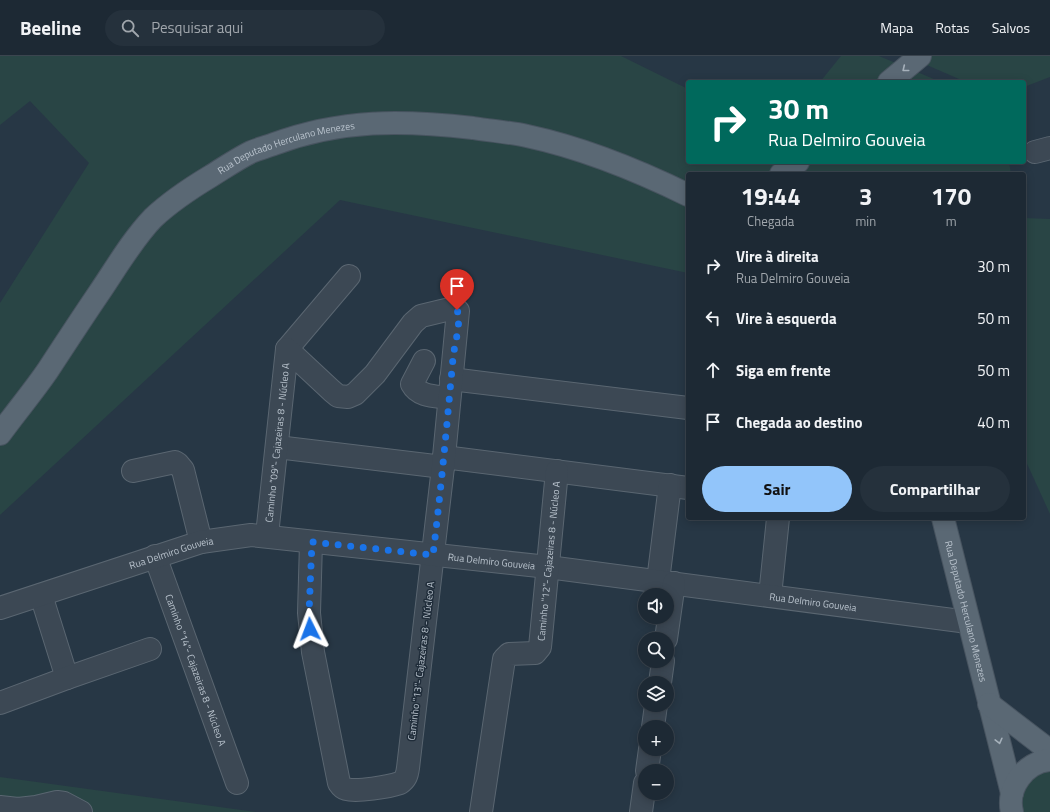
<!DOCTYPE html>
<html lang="pt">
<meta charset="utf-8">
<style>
body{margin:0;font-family:"Titillium Web",sans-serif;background:#25313c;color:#f1f3f6;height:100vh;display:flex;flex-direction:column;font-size:15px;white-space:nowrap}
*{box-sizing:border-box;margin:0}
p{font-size:13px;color:#a0a6ac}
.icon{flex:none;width:22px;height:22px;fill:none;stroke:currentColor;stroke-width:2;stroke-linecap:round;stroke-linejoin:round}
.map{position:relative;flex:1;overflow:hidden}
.details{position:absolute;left:686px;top:116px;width:340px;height:348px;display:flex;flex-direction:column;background:#1d2934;border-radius:4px;box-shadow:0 2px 10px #0003,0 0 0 1px #3b454f}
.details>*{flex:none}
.hud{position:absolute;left:686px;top:24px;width:340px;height:84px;border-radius:4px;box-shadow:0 2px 10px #0003,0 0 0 1px #3b454f;background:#00695c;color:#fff;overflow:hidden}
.fabs{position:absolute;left:638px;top:532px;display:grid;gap:8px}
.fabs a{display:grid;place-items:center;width:36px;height:36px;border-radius:50%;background:#1d2934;box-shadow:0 2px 10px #0003,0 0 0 1px #3b454f;font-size:20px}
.pin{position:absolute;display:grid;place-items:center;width:34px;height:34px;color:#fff;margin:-41px -17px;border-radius:50% 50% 50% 0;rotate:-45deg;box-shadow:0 0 4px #0007}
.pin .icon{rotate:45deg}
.me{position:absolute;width:44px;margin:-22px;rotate:357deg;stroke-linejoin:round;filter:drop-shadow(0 0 3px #0008)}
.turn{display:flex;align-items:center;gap:14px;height:84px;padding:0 16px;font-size:18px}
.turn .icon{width:52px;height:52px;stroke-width:2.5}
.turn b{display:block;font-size:28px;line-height:34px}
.eta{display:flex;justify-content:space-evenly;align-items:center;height:68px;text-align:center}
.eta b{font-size:24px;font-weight:700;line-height:28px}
.primary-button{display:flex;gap:8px;margin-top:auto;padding:8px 16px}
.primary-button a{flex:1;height:46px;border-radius:24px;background:#92c5fa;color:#111;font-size:16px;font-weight:700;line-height:46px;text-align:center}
.primary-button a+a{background:#25313c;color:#f1f3f6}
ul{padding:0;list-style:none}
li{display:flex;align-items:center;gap:12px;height:52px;padding:0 16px}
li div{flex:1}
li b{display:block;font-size:15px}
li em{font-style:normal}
header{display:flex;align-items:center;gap:24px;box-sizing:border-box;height:56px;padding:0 20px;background:#1d2934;border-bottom:1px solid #3b454f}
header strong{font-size:19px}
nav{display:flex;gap:22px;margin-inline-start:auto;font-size:14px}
.search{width:280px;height:36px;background:#25313c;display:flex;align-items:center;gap:10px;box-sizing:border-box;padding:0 14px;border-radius:22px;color:#a0a6ac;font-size:15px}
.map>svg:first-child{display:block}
</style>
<header>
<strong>Beeline</strong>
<div class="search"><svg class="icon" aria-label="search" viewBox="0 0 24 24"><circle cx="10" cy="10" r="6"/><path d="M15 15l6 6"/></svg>Pesquisar aqui</div>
<nav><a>Mapa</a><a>Rotas</a><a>Salvos</a></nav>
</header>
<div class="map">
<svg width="1050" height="756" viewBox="0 0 1050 756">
<rect width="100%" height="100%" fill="#273745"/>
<g fill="#294545">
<path d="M0,0H621L688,33V106H1009L1011,118H688V217L340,144L0,459V247L89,107L30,45L0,69Z"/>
<path d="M841,0H879L941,26H820Z"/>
<path d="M906,0H1050V21L1024,31V26H966Z"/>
<path d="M1024,162L1050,163V458L1024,401Z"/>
<path d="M1050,709V756H1022V728Z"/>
<path d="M0,721L256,756H0Z"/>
</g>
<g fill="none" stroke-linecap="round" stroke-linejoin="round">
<g stroke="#5a6671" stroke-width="24">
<g id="minor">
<path d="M1035,96L1050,92"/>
<path d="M287,293L349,220"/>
<path d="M424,305L412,328C419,341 436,340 449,342"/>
<path d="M451,323L688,352"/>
<path d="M277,391L443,411"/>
<path d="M444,401L688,432"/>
<path d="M133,415L175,406L178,408L183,414L201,486"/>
<path id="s1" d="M267,479L287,293L332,335L338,340L348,341L355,338L375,318L413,267L421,260L450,253H456L458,255L443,411L408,712C407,719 406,723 400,727C388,731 357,736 346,733C342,732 341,730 339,727L313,596L309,557L311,486"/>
<path id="s2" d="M155,500L237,727"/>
<path d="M658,525L670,429"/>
<path d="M41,539L67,622"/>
<path d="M770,540L778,462"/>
<path id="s3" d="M0,552L201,486L251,479L548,511L968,566"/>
<path d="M666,583L674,527"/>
<path d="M660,627L663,605"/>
<path d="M0,647L67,622L150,593"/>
<path d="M653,671L656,649"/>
<path d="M647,715L650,693"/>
<path d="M0,751L18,753L36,751L57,746L64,747L81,756"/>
<path id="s4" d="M481,756L504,603L509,598L535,597L540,591L557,415"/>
<path d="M641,756L645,727"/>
</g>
</g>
<g stroke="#485460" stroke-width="24">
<g id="major">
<path d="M889,26L920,0"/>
<path d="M781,118L798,106"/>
<path id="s5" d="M0,378C16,356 33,336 48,314C65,288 82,262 99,237C116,212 132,184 153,162C170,146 191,132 211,120C224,112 237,103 251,96C258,93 266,91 274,88C342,63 402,64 473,72C491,75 509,76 527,80C583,92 637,114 688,139"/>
<path id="s6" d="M943,462L1012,737"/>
<path d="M989,648L1050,695"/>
<path d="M1012,756C1006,732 1025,706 1050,704"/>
</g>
</g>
<use href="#minor" stroke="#3c4854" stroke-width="22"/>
<use href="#major" stroke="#5a6874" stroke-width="22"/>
</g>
<defs><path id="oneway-chevron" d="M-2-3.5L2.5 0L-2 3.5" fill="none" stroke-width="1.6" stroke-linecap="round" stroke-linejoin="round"/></defs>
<g stroke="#a6b1bb">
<use href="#oneway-chevron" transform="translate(905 13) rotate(141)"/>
<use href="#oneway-chevron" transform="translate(999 685) rotate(76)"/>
</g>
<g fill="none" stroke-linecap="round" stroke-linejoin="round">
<path stroke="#1a73e8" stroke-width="7" stroke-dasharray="0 12.6" d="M310,573L309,557L312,486L433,499C441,433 447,368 453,302C454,290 462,265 457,254"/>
</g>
<g text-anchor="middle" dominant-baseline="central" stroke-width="3" stroke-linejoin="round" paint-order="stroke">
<g font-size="10" fill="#b9c3cd" stroke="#202d3a">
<text stroke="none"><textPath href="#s5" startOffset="418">Rua Deputado Herculano Menezes</textPath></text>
<text stroke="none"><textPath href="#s1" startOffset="93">Caminho "09"- Cajazeiras 8 - Núcleo A</textPath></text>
<text stroke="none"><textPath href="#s3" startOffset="180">Rua Delmiro Gouveia</textPath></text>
<text stroke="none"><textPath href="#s3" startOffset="504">Rua Delmiro Gouveia</textPath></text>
<text stroke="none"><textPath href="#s4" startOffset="282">Caminho "12"- Cajazeiras 8 - Núcleo A</textPath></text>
<text stroke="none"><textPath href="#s3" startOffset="828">Rua Delmiro Gouveia</textPath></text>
<text stroke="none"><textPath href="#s6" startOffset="96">Rua Deputado Herculano Menezes</textPath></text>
<text transform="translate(421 605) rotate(-83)">Caminho "13"- Cajazeiras 8 - Núcleo A</text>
<text stroke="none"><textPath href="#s2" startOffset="121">Caminho "14"- Cajazeiras 8 - Núcleo A</textPath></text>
</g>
</g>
</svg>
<div class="fabs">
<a><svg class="icon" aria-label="sound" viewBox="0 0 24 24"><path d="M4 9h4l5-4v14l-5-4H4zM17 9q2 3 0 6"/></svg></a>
<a><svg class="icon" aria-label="search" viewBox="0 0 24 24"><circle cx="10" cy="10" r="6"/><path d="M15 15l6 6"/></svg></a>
<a><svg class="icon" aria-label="layers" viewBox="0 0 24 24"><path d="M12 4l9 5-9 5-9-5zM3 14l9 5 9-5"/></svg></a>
<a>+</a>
<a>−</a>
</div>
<div class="pin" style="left:457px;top:254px;background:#d93025"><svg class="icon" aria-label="arrive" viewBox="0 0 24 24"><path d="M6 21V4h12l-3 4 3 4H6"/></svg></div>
<svg class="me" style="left:310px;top:573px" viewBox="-20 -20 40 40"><path d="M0-17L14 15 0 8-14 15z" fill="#1a73e8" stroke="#fff" stroke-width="4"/></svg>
<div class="hud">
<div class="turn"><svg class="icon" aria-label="right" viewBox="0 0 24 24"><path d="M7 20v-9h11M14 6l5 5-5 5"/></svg><div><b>30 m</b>Rua Delmiro Gouveia</div></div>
</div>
<section class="details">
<div class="eta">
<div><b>19:44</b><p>Chegada</p></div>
<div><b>3</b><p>min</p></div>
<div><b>170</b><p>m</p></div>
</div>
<ul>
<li><svg class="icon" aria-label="right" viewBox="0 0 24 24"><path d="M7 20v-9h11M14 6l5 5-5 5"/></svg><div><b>Vire à direita</b><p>Rua Delmiro Gouveia</p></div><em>30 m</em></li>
<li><svg class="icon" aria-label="left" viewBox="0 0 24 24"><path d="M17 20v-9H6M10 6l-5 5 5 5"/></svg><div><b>Vire à esquerda</b></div><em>50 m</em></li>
<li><svg class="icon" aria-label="ahead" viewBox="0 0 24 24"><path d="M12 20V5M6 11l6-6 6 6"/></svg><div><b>Siga em frente</b></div><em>50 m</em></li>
<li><svg class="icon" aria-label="arrive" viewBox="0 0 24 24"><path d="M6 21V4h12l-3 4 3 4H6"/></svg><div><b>Chegada ao destino</b></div><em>40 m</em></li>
</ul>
<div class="primary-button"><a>Sair</a><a>Compartilhar</a></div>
</section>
</div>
